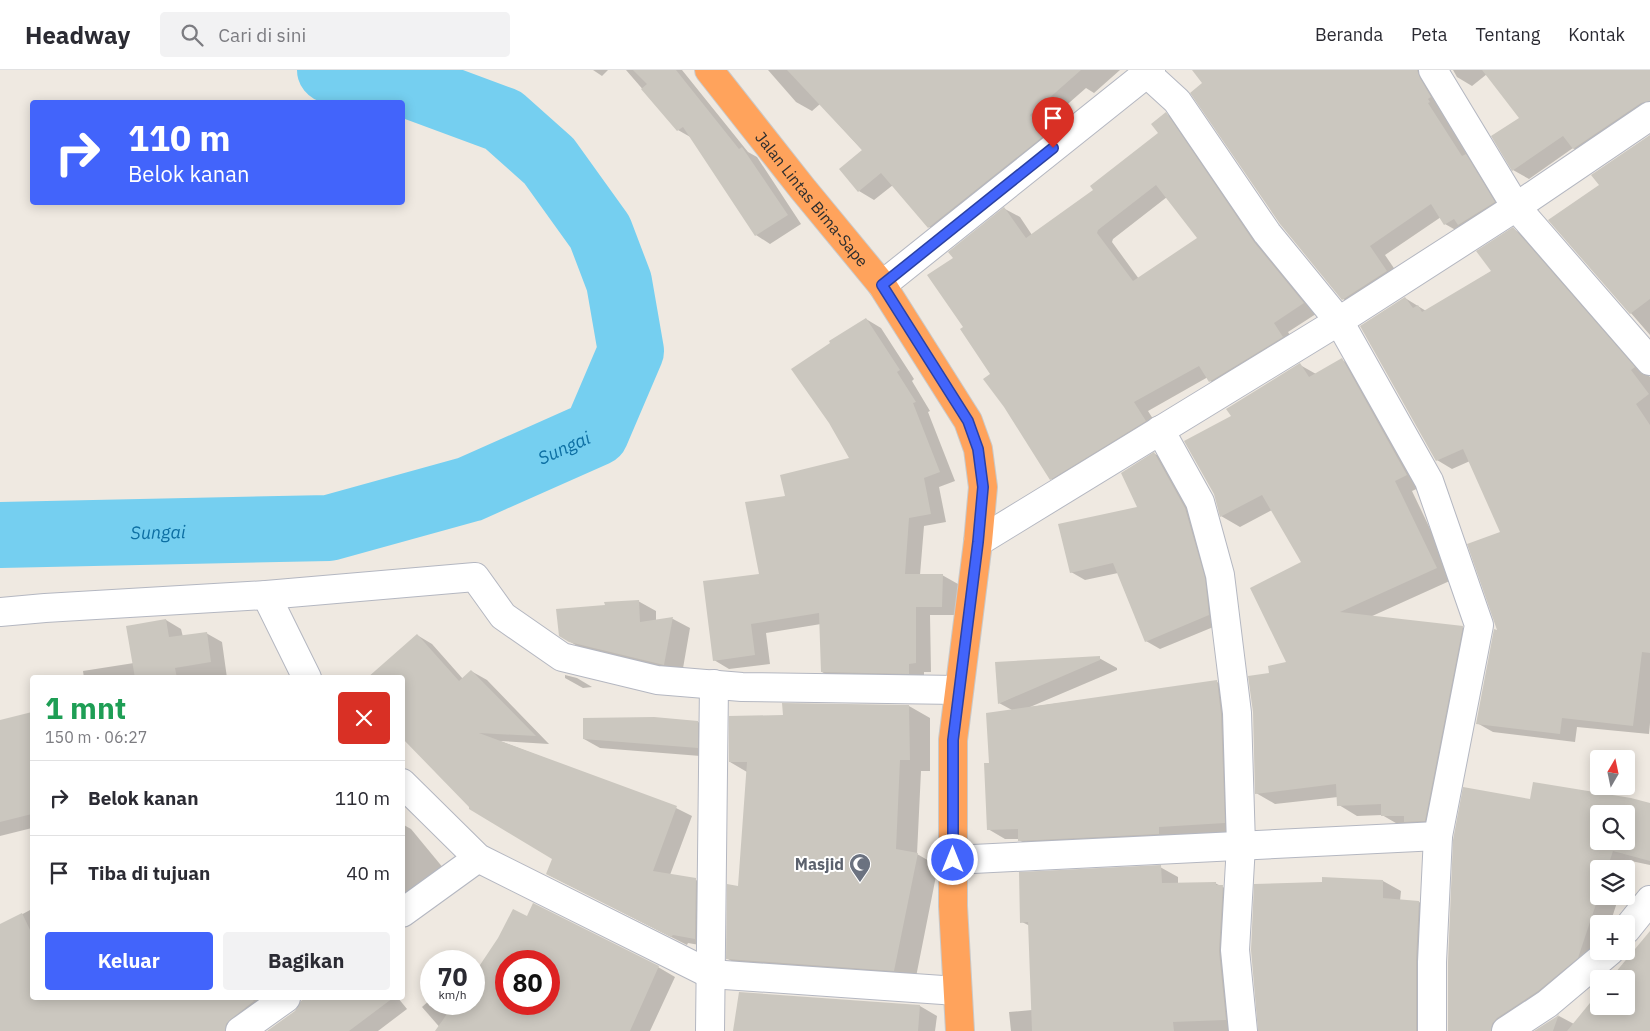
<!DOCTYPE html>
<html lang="id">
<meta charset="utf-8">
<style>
body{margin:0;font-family:"IBM Plex Sans",sans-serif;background:#f2f2f3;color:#2b2b33;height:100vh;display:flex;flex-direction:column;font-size:19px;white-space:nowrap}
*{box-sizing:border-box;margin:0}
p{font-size:16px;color:#7c7c81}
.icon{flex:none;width:28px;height:28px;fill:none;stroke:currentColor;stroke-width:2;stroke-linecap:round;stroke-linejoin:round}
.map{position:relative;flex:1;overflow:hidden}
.details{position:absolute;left:30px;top:605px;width:375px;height:325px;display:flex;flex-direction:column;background:#fff;border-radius:5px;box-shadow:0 2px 12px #0003}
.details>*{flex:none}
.top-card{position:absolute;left:30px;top:30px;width:375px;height:105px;border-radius:5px;box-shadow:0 2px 12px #0003;background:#4264fb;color:#fff;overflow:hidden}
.needle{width:32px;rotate:9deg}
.fabs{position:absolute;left:1590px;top:680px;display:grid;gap:10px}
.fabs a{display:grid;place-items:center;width:45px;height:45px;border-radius:5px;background:#fff;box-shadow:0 2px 12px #0003;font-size:25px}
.speed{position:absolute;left:420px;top:880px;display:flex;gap:10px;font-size:25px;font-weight:700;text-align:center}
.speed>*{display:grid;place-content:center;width:65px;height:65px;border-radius:50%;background:#fff;box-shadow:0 2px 12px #0003;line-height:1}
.speed small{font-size:12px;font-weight:400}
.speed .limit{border:8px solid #d22;background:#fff;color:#111}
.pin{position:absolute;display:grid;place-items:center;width:42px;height:42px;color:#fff;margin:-51px -21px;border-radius:50% 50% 50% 0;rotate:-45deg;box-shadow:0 0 5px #0007}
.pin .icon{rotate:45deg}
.me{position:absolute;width:55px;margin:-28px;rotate:0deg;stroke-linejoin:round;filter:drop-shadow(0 0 4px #0008)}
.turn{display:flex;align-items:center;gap:18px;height:105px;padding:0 15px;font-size:22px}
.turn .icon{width:65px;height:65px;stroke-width:2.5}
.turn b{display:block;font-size:35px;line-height:42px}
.round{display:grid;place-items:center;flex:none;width:52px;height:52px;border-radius:5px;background:#f2f2f3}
.summary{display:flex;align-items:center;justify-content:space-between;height:85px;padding:0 15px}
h1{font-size:30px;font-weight:700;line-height:38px;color:#1e9e55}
.primary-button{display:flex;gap:10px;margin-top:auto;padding:10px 15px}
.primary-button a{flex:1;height:58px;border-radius:5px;background:#4264fb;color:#fff;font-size:20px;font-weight:700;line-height:58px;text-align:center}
.primary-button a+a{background:#f2f2f3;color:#2b2b33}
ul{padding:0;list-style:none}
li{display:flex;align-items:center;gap:15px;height:75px;padding:0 15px;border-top:1px solid #e1e1e2}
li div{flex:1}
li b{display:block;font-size:19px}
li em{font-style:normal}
header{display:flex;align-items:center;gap:30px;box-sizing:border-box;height:70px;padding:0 25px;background:#fff;border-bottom:1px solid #e1e1e2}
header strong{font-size:24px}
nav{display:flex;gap:28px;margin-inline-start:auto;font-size:18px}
.search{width:350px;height:45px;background:#f2f2f3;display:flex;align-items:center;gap:12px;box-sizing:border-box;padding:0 18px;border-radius:5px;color:#7c7c81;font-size:19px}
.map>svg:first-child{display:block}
</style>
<header>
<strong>Headway</strong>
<div class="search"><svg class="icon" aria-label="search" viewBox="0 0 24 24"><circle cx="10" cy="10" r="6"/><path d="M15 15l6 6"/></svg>Cari di sini</div>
<nav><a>Beranda</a><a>Peta</a><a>Tentang</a><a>Kontak</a></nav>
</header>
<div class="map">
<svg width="1650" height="961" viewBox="0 0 1650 961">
<rect width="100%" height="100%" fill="#efe9e1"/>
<g fill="#0003" fill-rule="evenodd">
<path d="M593,0H608L602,6Z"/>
<path d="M626,0H682L748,82L757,87L801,154L770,174L756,165L692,68L678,60Z"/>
<path d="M768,0H1120L1094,23L1086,18L1045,54L1061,73L945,166L929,157L893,115L874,130L859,121L863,81L820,34L812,41L796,32Z"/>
<path d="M1204,0H1436L1510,141L1461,163L1445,154L1441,147L1385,185L1402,210L1359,238L1343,229L1281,153L1204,13Z"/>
<path d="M1453,0H1650V46L1589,88L1573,78L1529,109L1513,100L1520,48L1487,4L1472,16L1457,7Z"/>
<path d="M1166,44L1181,52L1319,242L1288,262L1297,276L1225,320L1210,311L1208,307L1148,341L1160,360L1066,417L1051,409L964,258L955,188L1005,139L1020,147L1032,165L1095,120L1160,63ZM1167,127L1199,169L1139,209L1112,172L1113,169Z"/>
<path d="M1650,66V265L1550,150L1601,115Z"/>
<path d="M1513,159L1529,168L1650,307V653L1649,664L1577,657L1575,672L1493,662L1477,653L1499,561L1502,463L1470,391L1452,399L1437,390L1405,228L1426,241L1492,201Z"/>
<path d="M866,249L881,258L914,309L912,311L930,341L928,342L955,411L939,417L946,452L924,456L920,505H942L958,514L957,545H930L931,602H924V612L838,611L822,602L821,554L766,563L770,594L729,599L714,590L760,505L787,427L851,389Z"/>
<path d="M1342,290L1361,301L1425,415L1412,421L1454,509L1370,547L1462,557L1481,568L1443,761L1401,756L1382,745L1357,746L1339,735L1338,727L1275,734L1256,723L1288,592L1303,493L1272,440L1240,457L1221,446L1215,424L1232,346L1300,295L1316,304Z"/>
<path d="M1155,384L1169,392L1199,447L1223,553L1160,579L1146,571L1118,503L1085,510L1071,502L1138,437Z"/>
<path d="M638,531L656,541V551L673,549L690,558L682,604L587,582L569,571Z"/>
<path d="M166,550L181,559L183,567L206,563L222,572L227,608H84L83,601L134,593Z"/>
<path d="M417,565L432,574L463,609L471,601L487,610L549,674L500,671L676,738L692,746L670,805L696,810L711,819V877L688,873L687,875L547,804L554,789Z"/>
<path d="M1099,588L1117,598V600L1030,637L1217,612L1234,622L1242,762L1036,780L1019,770V769H1005L988,759L990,694L1012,640L999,633Z"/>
<path d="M565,605L577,608L592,617L583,618L565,608Z"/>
<path d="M909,636L930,648V701H921L917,784L938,796L915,912L749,901L728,889L739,818L747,702L730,692L784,646Z"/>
<path d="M32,643V759V758L0,766V651Z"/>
<path d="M698,652L714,661L713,687L600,678L584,669Z"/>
<path d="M1531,731L1650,734V795L1631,791L1626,804V799H1599V826H1619L1610,854H1599V881L1512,961H1449ZM1599,744H1626V771H1599Z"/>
<path d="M402,754L411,759L449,805L402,843Z"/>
<path d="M1160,797L1178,807V814L1215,813L1240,826L1243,961H1011L1009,942L1032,940L1030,856L1022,852Z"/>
<path d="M1324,809L1383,811L1401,821L1400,831L1419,832L1436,842L1434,961H1260L1323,813Z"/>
<path d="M32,839V928H290L245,961H0V856Z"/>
<path d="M528,848L658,897L675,907L650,961H443L422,937L431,929V934H474V906L499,869ZM506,891H549V934H506Z"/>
<path d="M1650,865V961H1536L1559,946L1574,954L1599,936H1626Z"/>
<path d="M740,923L920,936L937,946L935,961H734Z"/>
<path d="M303,928H398L407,939L378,961H269L296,941L302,934Z"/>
</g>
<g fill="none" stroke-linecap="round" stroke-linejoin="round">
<path stroke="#75cff0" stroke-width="66" id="s1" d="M0,465L329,458L470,419L596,363L631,281L619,212L600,162L549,91L503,50L384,6L330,0"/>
</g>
<g fill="#cbc7bf" fill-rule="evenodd">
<path d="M633,0H676L739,79L742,77L788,145L755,166L683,57L677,61L641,19L647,14Z"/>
<path d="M787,0H1081L1030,45L1046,64L928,158L881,103L858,122L839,99L862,80Z"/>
<path d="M1192,0H1417L1420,8L1431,27L1428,29L1430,32L1428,33L1462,86L1466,84L1495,132L1458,155L1454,149L1444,155L1431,134L1370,176L1387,201L1342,230L1280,154L1190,23L1202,13Z"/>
<path d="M1482,0H1650V31L1641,33L1573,79L1563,66L1512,101L1491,66L1519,48Z"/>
<path d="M1166,42L1254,172L1304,233L1274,253L1283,267L1209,312L1199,296L1134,332L1146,351L1050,410L1004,337L983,309L990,304L960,259L963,257L927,205L953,188L948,182L1004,137L1026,168L1093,120L1090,116L1158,63L1151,54ZM1156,115L1197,168L1133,211L1097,163L1098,160Z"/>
<path d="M1650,65V229L1630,244L1548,150L1599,115L1591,105Z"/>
<path d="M1513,157L1635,297L1631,300L1649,324L1636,334L1650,355V583L1642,582L1633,656L1562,648L1560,664L1476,654L1494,559L1497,560L1467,474L1500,462L1463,379L1436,391L1360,256L1405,227L1413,238L1418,235L1422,242L1491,201L1476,181Z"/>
<path d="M866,248L900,300L897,302L916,332L913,333L940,402L924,408L931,444L909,448L905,504H943L942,537H916V593L909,594V604L821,602L819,543L751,554L755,585L713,591L703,511L759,504L745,432L785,426L780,405L849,388L829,353L791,299L830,273L829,271Z"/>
<path d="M1342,288L1407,405L1395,411L1437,498L1340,542L1463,556L1425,751L1404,752V746H1381V734L1337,736L1336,714L1255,724L1253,642L1248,606L1269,603L1268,596L1286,592L1250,518L1301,492L1262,425L1220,447L1214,424L1184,371L1231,346L1226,339L1300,293L1309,307Z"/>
<path d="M1154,382L1185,438L1205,508L1209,545L1145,572L1113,493L1070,503L1058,454L1137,437L1121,403Z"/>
<path d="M639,530L640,552L673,547L664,595L569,572L559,566L556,539L605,535L604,532Z"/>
<path d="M166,549L169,567L207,562L211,592L175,598L177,608H135L126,556Z"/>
<path d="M417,564L459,611L471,600L536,666L479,663L677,736L653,801L696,808L695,869L673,865L671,867L546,804L552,789L469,739V737L402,668V608H367Z"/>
<path d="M1100,586V590L998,634L995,592Z"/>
<path d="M1217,610L1221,644L1225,753L1159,757V764L1018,771V759L987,760L984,693H989L986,643Z"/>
<path d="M782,633L909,635L910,690H900L896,779L918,783L894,901L726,889L727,814L738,816L747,692H729V646L783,645Z"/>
<path d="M32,642V744L0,752V650Z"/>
<path d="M654,647L698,651V678L583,669V648Z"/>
<path d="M1533,712L1631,728L1650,733V791L1613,781L1607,799H1599V825L1578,888L1538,921L1497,948L1492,954L1491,961H1448V892L1453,770L1463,717L1530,729ZM1599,744H1626V771H1599Z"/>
<path d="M1161,795L1162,813L1216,812V815H1223L1219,881L1226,950L1173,952L1174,961H1032L1028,852L1020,853L1019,802Z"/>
<path d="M1322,807L1383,810V828L1419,831L1416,891V961H1258L1251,880L1254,814L1322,812Z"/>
<path d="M533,833L659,896L630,961H435L454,934H474V904L498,868L513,839L527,846ZM506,891H549V934H506Z"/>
<path d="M22,843L32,864V928H251L254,931L231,949L226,954L225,961H0V854Z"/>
<path d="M1650,861V961H1567L1599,922V936H1626V909H1610Z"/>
<path d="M739,922L920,935L918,961H733Z"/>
<path d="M306,928H393L349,961H267L295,941L301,931Z"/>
<path d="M1559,944L1553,961H1534L1556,947Z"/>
</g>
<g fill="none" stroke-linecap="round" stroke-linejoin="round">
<g stroke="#b4b7c1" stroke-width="30">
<g id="street">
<path d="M1143,0L1177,31L1267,163L1339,251L1429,411L1479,555L1438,766L1432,892V961"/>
<path d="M1433,0L1516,137L1650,291"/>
<path d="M882,215L1151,0"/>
<path d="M1160,360L1200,432L1220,505L1237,643L1241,775L1235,880L1243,961"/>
<path d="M978,472L1339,251L1516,137L1650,46"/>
<path d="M266,525L307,608"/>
<path d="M0,542L45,538L266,525L475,507L503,546L562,587L657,610L742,617L959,620"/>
<path d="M402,713L478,788L710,904L957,921"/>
<path d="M953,790L1438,766"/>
<path d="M402,843L478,788"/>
<path d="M1626,860L1650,830"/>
<path d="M240,961L286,928"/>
<path d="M710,961L714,614"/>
<path d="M1506,961L1547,934L1610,881"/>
</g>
</g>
<g stroke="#c9c9c9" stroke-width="30">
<g id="highway">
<path id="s2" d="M709,0L802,118L882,215L968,351L978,379L983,417L978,472L953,670V836L960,961"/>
</g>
</g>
<use href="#street" stroke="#fff" stroke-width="28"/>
<use href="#highway" stroke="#ffa35c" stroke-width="28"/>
</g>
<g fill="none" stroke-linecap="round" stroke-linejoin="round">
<g stroke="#2b41a3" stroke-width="12">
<path id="route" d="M953,790V670L978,472L983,417L978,379L968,351L882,215L1053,78"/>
</g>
<use href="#route" stroke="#4264fb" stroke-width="9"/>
</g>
<defs>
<g id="mosque-pin" transform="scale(1.125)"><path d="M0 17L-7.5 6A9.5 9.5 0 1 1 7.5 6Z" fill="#6b7280" stroke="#fff"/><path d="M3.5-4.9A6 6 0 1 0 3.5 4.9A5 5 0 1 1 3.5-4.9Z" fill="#fff"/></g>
</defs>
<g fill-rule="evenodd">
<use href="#mosque-pin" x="860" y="794"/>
</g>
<g text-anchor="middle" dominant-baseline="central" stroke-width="4" stroke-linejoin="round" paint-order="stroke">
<g font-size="16" fill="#2e2e2e" stroke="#fff">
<text stroke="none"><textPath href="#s2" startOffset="165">Jalan Lintas Bima-Sape</textPath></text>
</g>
<g font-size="16" font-weight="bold" fill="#5b616d" stroke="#fff" text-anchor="end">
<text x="844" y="794">Masjid</text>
</g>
<g font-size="18" font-style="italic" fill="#0d6fa3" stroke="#fff">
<text stroke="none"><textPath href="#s1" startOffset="578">Sungai</textPath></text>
<text stroke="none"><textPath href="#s1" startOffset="158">Sungai</textPath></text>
</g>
</g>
</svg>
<div class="fabs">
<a><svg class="needle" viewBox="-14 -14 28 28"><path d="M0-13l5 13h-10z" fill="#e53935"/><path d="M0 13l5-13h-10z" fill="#7c7c81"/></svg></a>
<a><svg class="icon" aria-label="search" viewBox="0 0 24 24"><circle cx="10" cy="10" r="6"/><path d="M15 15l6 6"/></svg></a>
<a><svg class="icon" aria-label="layers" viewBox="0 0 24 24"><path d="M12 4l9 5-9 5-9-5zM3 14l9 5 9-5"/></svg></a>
<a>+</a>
<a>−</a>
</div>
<div class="speed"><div>70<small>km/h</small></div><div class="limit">80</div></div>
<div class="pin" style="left:1053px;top:78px;background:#d93025"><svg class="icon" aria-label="arrive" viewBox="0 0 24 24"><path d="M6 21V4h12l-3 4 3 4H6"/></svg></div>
<svg class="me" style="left:953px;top:790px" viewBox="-20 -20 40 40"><circle r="17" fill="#4264fb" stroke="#fff" stroke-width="3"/><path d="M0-11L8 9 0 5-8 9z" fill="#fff"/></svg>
<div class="top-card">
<div class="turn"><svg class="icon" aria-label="right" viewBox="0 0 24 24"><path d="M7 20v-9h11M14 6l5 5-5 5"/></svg><div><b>110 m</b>Belok kanan</div></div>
</div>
<section class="details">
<div class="summary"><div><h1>1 mnt</h1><p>150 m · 06:27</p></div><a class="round" style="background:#d93025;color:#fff"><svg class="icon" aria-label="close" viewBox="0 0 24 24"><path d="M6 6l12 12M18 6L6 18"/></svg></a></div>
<ul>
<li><svg class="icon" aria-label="right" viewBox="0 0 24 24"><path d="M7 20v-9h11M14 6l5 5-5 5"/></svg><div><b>Belok kanan</b></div><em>110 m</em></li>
<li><svg class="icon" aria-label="arrive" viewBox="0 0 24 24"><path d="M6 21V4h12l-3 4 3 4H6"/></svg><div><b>Tiba di tujuan</b></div><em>40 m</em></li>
</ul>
<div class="primary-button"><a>Keluar</a><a>Bagikan</a></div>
</section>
</div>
